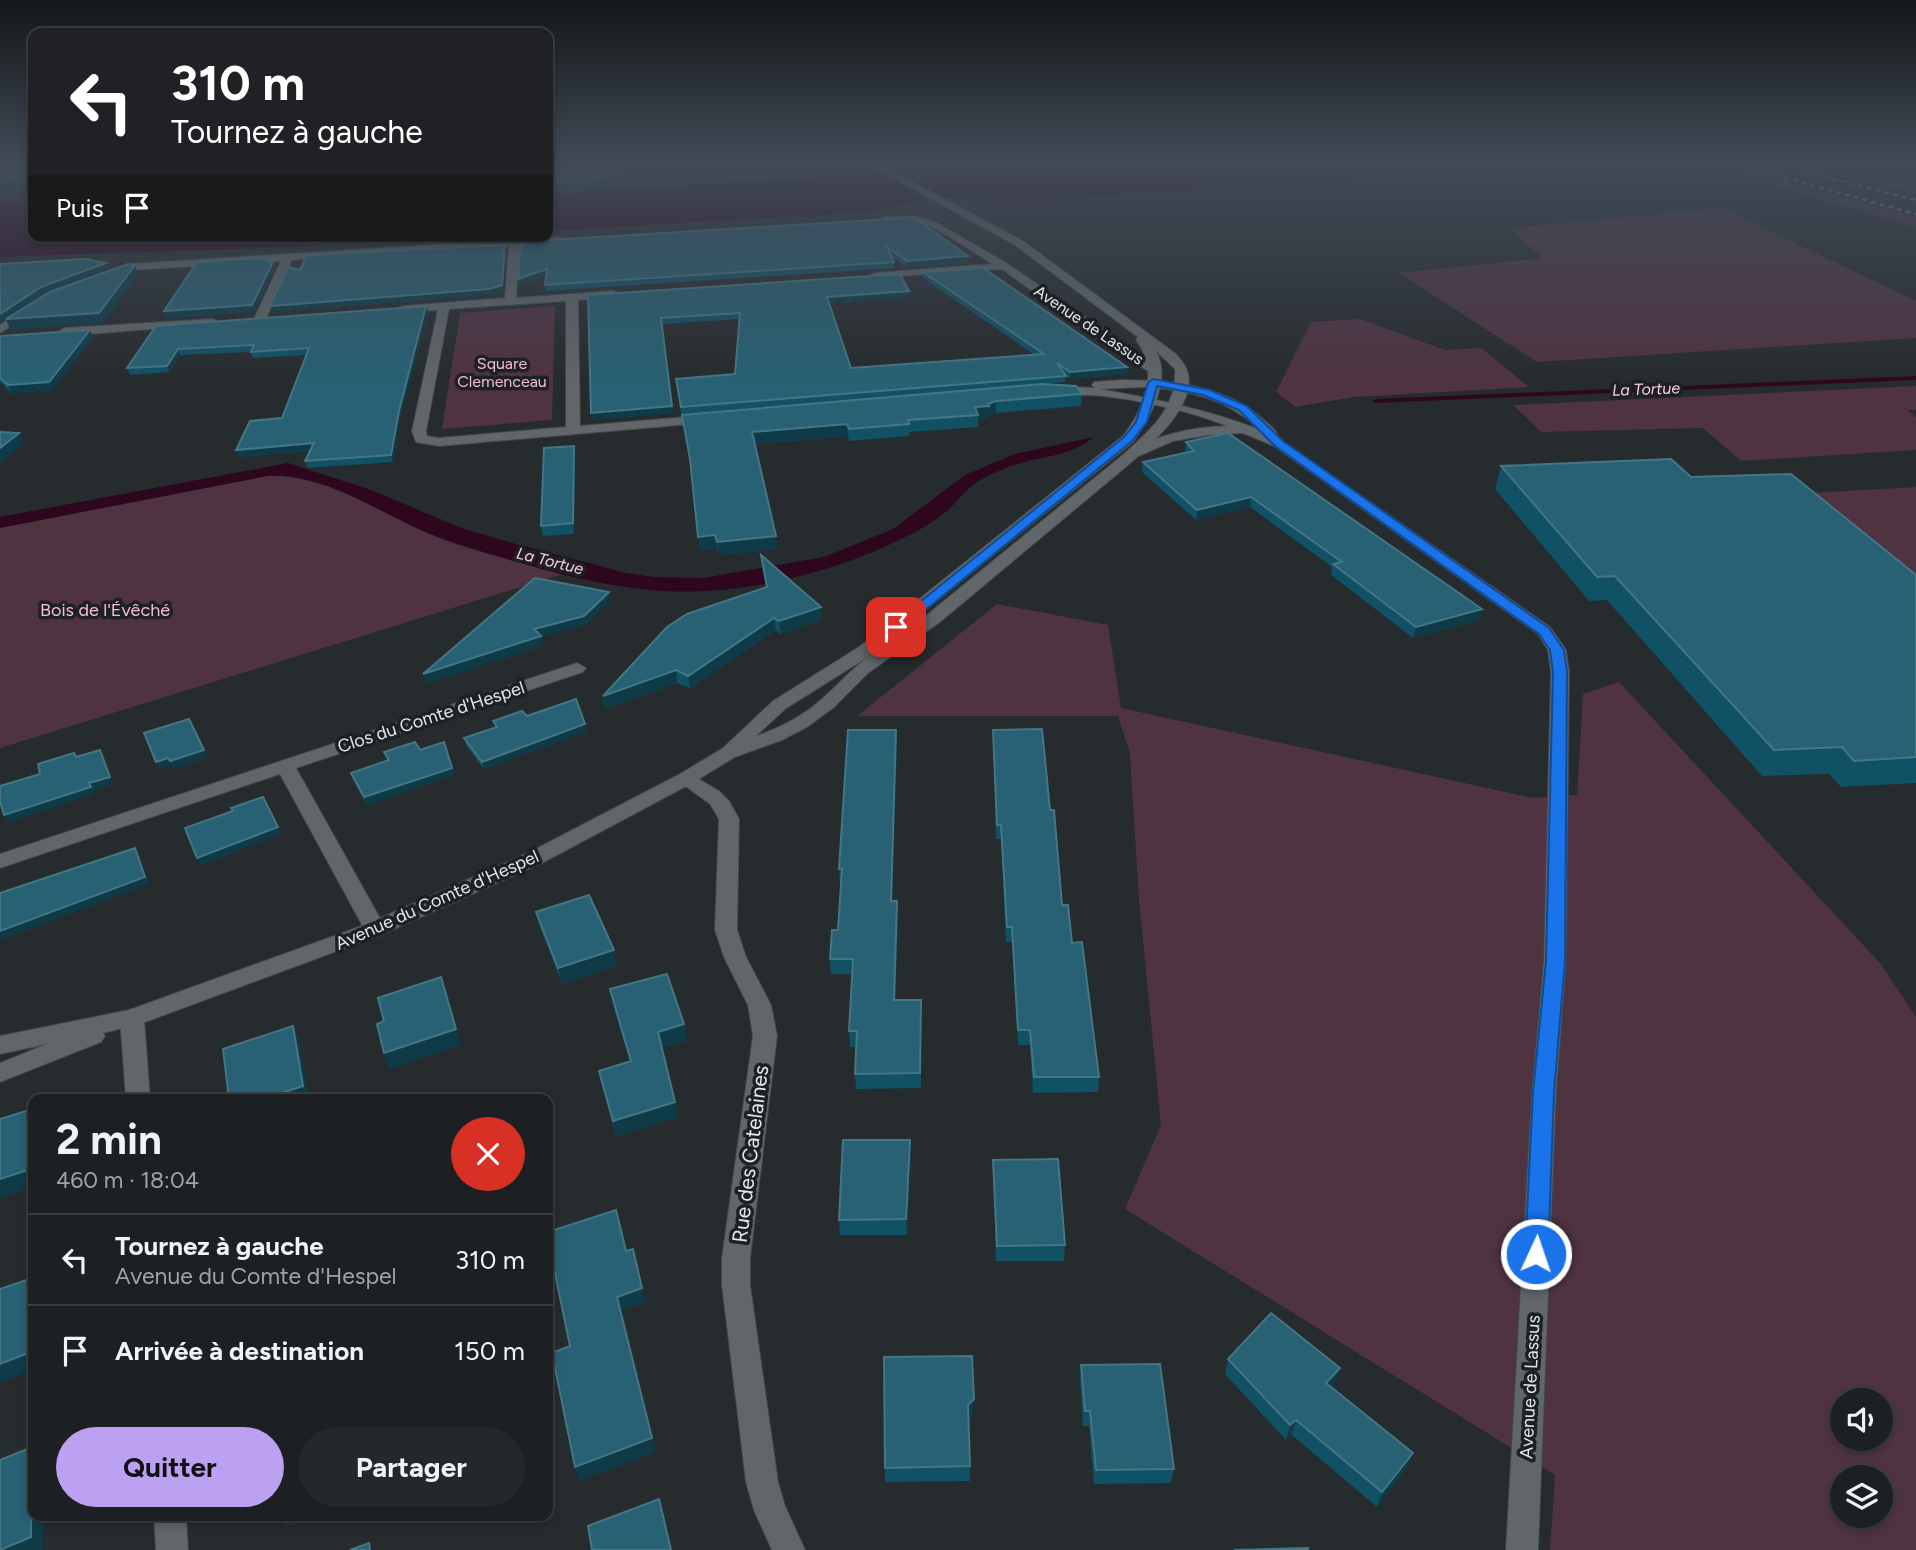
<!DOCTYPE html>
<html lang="fr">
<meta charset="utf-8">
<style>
body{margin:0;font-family:Figtree,sans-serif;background:#25282a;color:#f1f3f6;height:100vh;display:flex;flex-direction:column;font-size:26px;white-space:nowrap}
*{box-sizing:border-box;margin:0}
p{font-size:23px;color:#a0a3a5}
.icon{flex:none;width:38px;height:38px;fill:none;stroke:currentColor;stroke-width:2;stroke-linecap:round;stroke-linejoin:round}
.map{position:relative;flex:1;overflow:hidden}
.drawer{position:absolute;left:28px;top:1094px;width:525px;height:427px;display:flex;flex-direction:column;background:#1c2022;border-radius:14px;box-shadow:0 4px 10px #0003,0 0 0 2px #3a3e40}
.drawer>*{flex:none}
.hud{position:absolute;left:28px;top:28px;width:525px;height:214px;border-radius:14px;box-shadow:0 4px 10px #0003,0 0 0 2px #3a3e40;background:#202124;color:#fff;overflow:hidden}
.fabs{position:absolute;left:1830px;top:1388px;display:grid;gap:14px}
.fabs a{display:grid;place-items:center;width:63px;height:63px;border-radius:50%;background:#1c2022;box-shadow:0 4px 10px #0003,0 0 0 2px #3a3e40;font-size:35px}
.pin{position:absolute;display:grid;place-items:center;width:60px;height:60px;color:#fff;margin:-30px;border-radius:14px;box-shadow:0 4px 10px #0006}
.me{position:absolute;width:77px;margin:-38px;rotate:3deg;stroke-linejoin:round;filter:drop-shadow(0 0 5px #0008)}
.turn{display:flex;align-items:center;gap:24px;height:147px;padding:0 28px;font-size:32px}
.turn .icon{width:91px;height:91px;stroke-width:2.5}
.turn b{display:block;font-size:49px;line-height:60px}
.then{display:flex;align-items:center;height:66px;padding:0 28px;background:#0003;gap:14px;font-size:26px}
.round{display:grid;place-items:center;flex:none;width:74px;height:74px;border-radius:37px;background:#25282a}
.summary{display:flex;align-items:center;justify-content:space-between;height:119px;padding:0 28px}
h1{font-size:42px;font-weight:700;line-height:52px}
.button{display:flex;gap:14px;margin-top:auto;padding:14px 28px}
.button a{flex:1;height:80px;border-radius:42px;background:#bca0f2;color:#111;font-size:28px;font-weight:700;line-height:80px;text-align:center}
.button a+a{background:#25282a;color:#f1f3f6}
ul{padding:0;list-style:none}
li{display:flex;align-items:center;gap:21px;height:91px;padding:0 28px;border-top:2px solid #3a3e40}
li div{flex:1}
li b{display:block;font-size:26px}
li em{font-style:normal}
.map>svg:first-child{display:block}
</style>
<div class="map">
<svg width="1916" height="1550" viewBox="0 0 1916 1550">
<rect width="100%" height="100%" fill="#262b2d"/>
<g fill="#4f3341" fill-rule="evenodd">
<path d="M1707,166H1731L1916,217V227Z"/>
<path d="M1805,166H1916V174L1910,178L1916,180V194Z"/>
<path d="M1722,208L1916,301V338L1537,362L1399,273L1542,258L1510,228Z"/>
<path d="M555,306L552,420L442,429L460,313Z"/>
<path d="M1360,319L1445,350L1481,348L1529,387L1354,397L1295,407L1276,392L1311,322Z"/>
<path d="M1916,386V410H1907L1916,417V450L1741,461L1703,428L1541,432L1513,405Z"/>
<path d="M267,476C326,473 388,518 442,539C481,554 525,563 566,573L0,748V528Z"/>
<path d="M1916,487V597L1790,494Z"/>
<path d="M997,604L1108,625L1121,708L1533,798L1577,795L1583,694L1619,682L1880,963L1916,1017V1550H1550L1555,1475L1125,1209L1161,1125L1139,899L1130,753L1118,716H857ZM1843,1400H1881V1438H1843ZM1843,1477H1881V1516H1843Z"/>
</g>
<g fill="#2e071f">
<path d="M994,166H1598L1018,201L972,197L918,199L920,201L864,212L548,231V194Z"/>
<path d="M0,201H33V236H468L263,248L0,257Z"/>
<path d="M1094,437C1070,456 1049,455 1021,463C1006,467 991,474 977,482C965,490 957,502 947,511C934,522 916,532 901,539C829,575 731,598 650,590C582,583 514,562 449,541C389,522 332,472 267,476L0,528V517L288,463L371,490L464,529L516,544L626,573L654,577L703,578L824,557L893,529L965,475L1015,454Z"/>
</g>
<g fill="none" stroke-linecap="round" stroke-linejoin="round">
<path fill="#2e071f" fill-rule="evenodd" d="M1916,376V380L1376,403L1372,401L1376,399Z"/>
<g stroke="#424748" stroke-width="2">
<g id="minor">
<path d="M913,216L935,222L1008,264L1161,370L1159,373H1151L1108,346L1002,269L870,278L869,276L874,273L993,264C972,252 951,235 929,226C913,220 892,228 879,220L884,217Z"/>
<path d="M557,237L561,238V242L519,245L516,298L613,291L619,294L613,297L578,300L580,426L709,415L714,416V422L439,446L416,442L412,431L438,310L403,312L397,309L403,306L505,298L509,246L292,260L266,319L260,322L254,319L281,261L133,270L113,277L108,274L131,264ZM566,301V427L439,438L427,436L426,431L449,309Z"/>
<path d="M24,309L34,311L0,333V325Z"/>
<path d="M212,319L216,320V324L64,336L58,332L64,328Z"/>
<path d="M1122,380C1172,380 1228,385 1266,422C1272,427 1278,432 1278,438L1550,627L1566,650L1569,672L1566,961L1556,1092L1538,1550H1506L1532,1092L1544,961L1551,672L1548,650L1538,634L1274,446L1243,433L1209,435L1173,441L1130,460L1123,456L1125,453C1157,435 1190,427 1227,426C1191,411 1127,397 1089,395C1076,395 1056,398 1047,390L1053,386L1095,388L1092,385L1094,382ZM1146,387C1189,390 1228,399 1260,430C1208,409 1154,399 1100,389Z"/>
<path d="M577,663L586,668L583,672L296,768L386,929L383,934L375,937L367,934L280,774L0,868V854Z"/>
<path d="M687,772L719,791L729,801L739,819L737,930L746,957L771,1005L777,1036L750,1258V1285L778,1482L785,1506L805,1550H772L754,1510L746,1482L722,1285V1258L753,1036L748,1005L724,957L715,930L719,819L710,804L680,782L677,778Z"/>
<path d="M132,1009L140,1012L144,1018L150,1099H126L120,1018L124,1012Z"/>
<path d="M154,1516H186L188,1550H156Z"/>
</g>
</g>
<g stroke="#424748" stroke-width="2">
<path id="tertiary" d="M872,166H882L1023,241L1176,354C1179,358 1184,363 1186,368C1201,401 1154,441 1134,460L940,622L868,673L833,708L807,727L782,740L735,757L694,782L542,863L383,934L140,1024L103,1033L105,1036L101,1042L0,1082V1063L47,1044L0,1054V1036L129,1010L367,924L528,853L680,774L723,748L773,701L859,647L1123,436C1145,407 1160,372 1136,340L1138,337L1015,245ZM1156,351L1175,369C1177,408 1151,429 1124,454L928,614L871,654L1133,442C1150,418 1172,380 1156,351ZM871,655C852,668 839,684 822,699C803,716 780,728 756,736L785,709Z"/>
</g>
<use href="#minor" fill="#606669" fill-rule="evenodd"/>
<use href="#tertiary" fill="#606669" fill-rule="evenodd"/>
<g stroke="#8a8f90" stroke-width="2.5" stroke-dasharray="4.5 4.5" stroke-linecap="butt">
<path d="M1741,166L1916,214"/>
<path d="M1797,170L1916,200"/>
</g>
</g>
<g fill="#105165">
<path d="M0,166H33V179L27,183L0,184Z"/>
<path d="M682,166L599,185L548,187V178Z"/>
<path d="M907,218L968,263L907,267L892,257L894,262V268L546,291L545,285L546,277L519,286L518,279Z"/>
<path d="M923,272L1127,367L1126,374L1069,379L1066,376L1065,382L1044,384L1082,394L1081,406L996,413L989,415V418L978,419V427L909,432V436L849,441L848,436L755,444L776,536L777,549L718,555L717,548L700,549L691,468L682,415L1000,388L681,414L676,379L735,374L740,319L662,324L673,413L592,420L591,413L588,295L909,297L829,303L851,368L1035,355L923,278Z"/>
<path d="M426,306L428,312L400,418L393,462L308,468L305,461L310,451L239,457L282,418L306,355L253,358L251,352L180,355L169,372L130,375L127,368L156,326Z"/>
<path d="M0,336L93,337L52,390L11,393L0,382Z"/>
<path d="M1186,442L1482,609L1479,620L1413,638L1331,575L1332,567L1250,507L1196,520L1142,472L1143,462L1185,452Z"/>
<path d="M574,446L575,455L574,534L543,536L541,526Z"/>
<path d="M1501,466L1691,477L1916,575V783L1841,787L1829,774L1762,776L1607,600L1589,601L1495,489Z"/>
<path d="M761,555L821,607L822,619L780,634L776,630L690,688L677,683L605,709L603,696L766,588Z"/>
<path d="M527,716L585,724L586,731L484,769L466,746L464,738L495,728L493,721Z"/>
<path d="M993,730L1050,810L1062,905L1072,943L1099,1077L1098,1092L1033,1093L1030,1045H1018L1012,942H1006L1001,839H996Z"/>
<path d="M897,744L892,901H897L898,916L895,1000H921V1088L856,1089L855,1074L856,1047H850L849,1031L852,974H831L830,959L838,930L841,883H840L839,869Z"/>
<path d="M420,750L454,775L367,805L353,780L351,773L387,761L384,752Z"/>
<path d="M536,912L617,965L562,984L540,927Z"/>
<path d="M610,989L684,1024L687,1040L662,1047L678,1117L616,1136L599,1071L630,1062L613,1005Z"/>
<path d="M911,1155L907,1235H840L839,1220Z"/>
<path d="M993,1160L1065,1245L1064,1261H996Z"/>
<path d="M1228,1359L1335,1383L1332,1387L1407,1467L1377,1507L1292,1435L1286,1440L1225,1374Z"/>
<path d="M1081,1365L1174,1469L1171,1483L1094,1484L1089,1426H1083L1080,1380Z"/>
<path d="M973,1414L969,1419L970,1481L885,1482V1468Z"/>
</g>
<g fill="#0f3b49">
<path d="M556,166H589L548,175V168Z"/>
<path d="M649,166H682L599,185L598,178Z"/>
<path d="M33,170V179L27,183L24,176Z"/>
<path d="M505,245L506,251L503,291L490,295L272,312L270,306Z"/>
<path d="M968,256V263L907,267V261Z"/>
<path d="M273,262L275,269L254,312L167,319L164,311Z"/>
<path d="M106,263L109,269L44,294L0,323V314L41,287Z"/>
<path d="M135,265L138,275L103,323L10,330L6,319Z"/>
<path d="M547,269L548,276L519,286L518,279Z"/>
<path d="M909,291V297L827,303V297Z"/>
<path d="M426,306L428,312L400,418L393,462L391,455L399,411Z"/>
<path d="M662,324L673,413L592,420L591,413Z"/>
<path d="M90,330L93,337L52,390L11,393L8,385Z"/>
<path d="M178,349L180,355L169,372L167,366Z"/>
<path d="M1127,367L1126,374L1069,379L1070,372Z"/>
<path d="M996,401V413L989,415V418L978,419V415L975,407Z"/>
<path d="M847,424L848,436L753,444L752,432Z"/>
<path d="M19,433L24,444L0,463V448Z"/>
<path d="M314,443L316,450L239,457L236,450Z"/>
<path d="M574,446L575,455L574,534L573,523Z"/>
<path d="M1251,497L1250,507L1196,520L1197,510Z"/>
<path d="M715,535L717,548L700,549L698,537Z"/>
<path d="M776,536L777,549L718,555L717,542Z"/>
<path d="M609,592L610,601L586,625L541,637L543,646L426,684L423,674L534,629Z"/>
<path d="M821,607L822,619L780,634L779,621Z"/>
<path d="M1482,609L1479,620L1413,638L1416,627Z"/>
<path d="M774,618L776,630L690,688L688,676Z"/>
<path d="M676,670L677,683L605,709L603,696Z"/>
<path d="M585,724L586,731L484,769L482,762Z"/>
<path d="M896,730L897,744L892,916L891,901Z"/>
<path d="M100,750L113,784L93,791L94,794L8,822L4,815L89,783Z"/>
<path d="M204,750L207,758L173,769L170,761Z"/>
<path d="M168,758L171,765L159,769L156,762Z"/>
<path d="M452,768L454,775L367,805L364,797Z"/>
<path d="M278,827L281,834L201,865L197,858Z"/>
<path d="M135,848L149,884L0,940V931Z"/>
<path d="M897,901L898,916L894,1015V1000Z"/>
<path d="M614,950L617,965L562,984L558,968Z"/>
<path d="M441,977L461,1045L390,1069L384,1053Z"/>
<path d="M684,1024L687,1040L661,1047L658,1032Z"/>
<path d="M293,1026L299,1041L309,1099H263Z"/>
<path d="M675,1102L678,1117L616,1136L613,1121Z"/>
<path d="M29,1110L33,1117V1187L0,1198V1179Z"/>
<path d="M910,1140L911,1155L907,1235L906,1219Z"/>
<path d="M27,1280L33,1289V1370L0,1383V1364Z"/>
<path d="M642,1288L646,1302L620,1311L656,1452L579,1481L575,1467L617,1297Z"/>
<path d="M1340,1368L1335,1383L1322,1398L1326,1383Z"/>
<path d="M974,1399L973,1414L968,1419V1405Z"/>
<path d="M1296,1420L1292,1435L1286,1440L1290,1425Z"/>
<path d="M32,1447L33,1449V1516H43V1550H0Z"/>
<path d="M1413,1453L1407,1467L1377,1507L1382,1492Z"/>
<path d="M278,1516H316L285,1527Z"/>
</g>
<g fill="#276173" stroke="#447685" stroke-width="2">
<path d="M0,166H33V170L24,176L0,177Z"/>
<path d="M595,166H649L598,178L548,180V178Z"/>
<path d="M907,218L919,221L968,256L907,261L887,247L894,262L545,285L547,269L518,279L520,246L533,241Z"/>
<path d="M505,245L502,285L489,289L270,306L288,267L300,270L306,257L312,255Z"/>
<path d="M259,258L273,262L252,305L164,311L197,262Z"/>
<path d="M85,259L106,263L41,287L0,314V264Z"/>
<path d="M128,264L135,265L99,313L6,319L50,292Z"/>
<path d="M983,268L1127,367L1070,372L1057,363L1066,376L681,407L676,379L735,374L740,313L661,318L672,406L591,413L588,295L900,274L909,291L827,297L851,368L1044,354L923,272Z"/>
<path d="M426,306L399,411L391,455L305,461L314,443L236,450L250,421L282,418L309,348L251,352L254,345L178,349L167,366L127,368L156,326Z"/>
<path d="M90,330L49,382L8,385L0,378V336Z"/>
<path d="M1042,384L1076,386L1082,394L996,401L988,404L989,406L975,407L978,415L908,420L909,424L849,429L847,424L752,432L776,536L717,542L715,535L698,537L690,459L682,415Z"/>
<path d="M0,432L19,433L0,448Z"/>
<path d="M1228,433L1482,609L1416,627L1333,564L1342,562L1251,497L1197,510L1143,462L1194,451L1186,442Z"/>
<path d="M574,446L573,523L541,526L544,448Z"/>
<path d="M1671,459L1691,477L1791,474L1916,575V757L1854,761L1842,747L1774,750L1615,576L1597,577L1501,466Z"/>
<path d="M761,555L821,607L779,621L774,618L688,676L676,670L603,696L667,627L687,614L767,587Z"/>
<path d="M535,578L609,592L584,616L534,629L541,636L423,674Z"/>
<path d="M576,699L585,724L482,762L464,738L497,727L493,721L522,711L527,716Z"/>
<path d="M189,719L204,750L170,761L168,758L156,762L144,733Z"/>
<path d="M1042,729L1050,810H1054L1062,905H1068L1072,943L1082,942L1099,1077H1034L1030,1030H1018L1012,927H1007L1001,825H997L993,730Z"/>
<path d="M848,730H896L891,901H897L894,1000H921L920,1073L855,1074L857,1031H849L853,959H830L832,930H838L842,869H839Z"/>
<path d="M415,742L420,750L444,742L452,768L364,797L351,773L389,760L384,752Z"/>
<path d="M100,750L110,777L89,783L91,787L4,815L0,801V786L40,774L38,764L74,753L76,757Z"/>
<path d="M263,797L278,827L197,858L185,828L233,811L231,808Z"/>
<path d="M135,848L145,877L0,931V893Z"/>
<path d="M589,895L614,950L558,968L536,912Z"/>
<path d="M667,974L684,1024L658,1032L675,1102L613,1121L599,1071L631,1061L610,989Z"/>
<path d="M441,977L456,1029L384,1053L377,1024L384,1021L378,998Z"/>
<path d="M293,1026L303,1086L263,1099H229L223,1049Z"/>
<path d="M29,1110L28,1170L0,1179V1119Z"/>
<path d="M843,1140H910L906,1219L839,1220Z"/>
<path d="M1058,1159L1065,1245L997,1246L993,1160Z"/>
<path d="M616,1210L626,1251L633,1249L642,1288L617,1297L652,1438L575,1467L552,1353L570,1346L548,1239V1232Z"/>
<path d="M27,1280L28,1353L0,1364V1289Z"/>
<path d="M1271,1313L1340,1368L1326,1383L1413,1453L1382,1492L1296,1420L1290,1425L1228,1359Z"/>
<path d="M972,1356L974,1399L968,1405L970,1466L885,1468L884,1357Z"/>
<path d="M1160,1364L1174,1469L1096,1470L1090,1411H1085L1081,1365Z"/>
<path d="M32,1447L31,1537L0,1550V1460Z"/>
<path d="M659,1499L671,1550H592L588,1526Z"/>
<path d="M369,1543L370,1550H350Z"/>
<path d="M1308,1548V1550H1234Z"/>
</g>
<linearGradient id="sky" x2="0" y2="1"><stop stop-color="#151819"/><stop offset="0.43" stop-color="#414a57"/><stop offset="1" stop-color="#414a57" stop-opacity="0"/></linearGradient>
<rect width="1916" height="383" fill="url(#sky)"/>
<path fill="#1a73e8" stroke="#114b97" stroke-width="2" d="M1153,379L1210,390L1247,406L1283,441L1549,628L1564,650L1567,672L1565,961L1554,1092L1548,1254L1544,1261L1536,1264L1528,1261L1525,1254L1533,1092L1546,961L1553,672L1550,650L1539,634L1275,446L1239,410L1203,395L1157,386L1147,422L1132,441L901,630H891L889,627L1124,437L1136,422L1148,383Z"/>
<g text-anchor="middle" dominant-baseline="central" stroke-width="7" stroke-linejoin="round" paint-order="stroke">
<g font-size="16" fill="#e3e7e8" stroke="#1d2124">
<text transform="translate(1089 325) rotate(34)">Avenue de Lassus</text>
</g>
<g font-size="16" fill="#f9bbda" stroke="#1d2124">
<text x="502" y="363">Square<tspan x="502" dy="18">Clemenceau</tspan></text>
</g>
<g font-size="16" font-style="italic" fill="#fecfe5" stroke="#1d2124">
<text transform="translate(1646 389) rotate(-2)">La Tortue</text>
<text transform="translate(550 561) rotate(14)">La Tortue</text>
</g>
<g font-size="18" fill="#f9bbda" stroke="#1d2124">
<text x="105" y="610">Bois de l'Évêché</text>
</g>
<g font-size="18" fill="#e3e7e8" stroke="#1d2124">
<text transform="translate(431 717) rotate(-18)">Clos du Comte d'Hespel</text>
<text transform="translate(437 900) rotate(-24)">Avenue du Comte d'Hespel</text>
<text transform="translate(1530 1387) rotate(-87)">Avenue de Lassus</text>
</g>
<g font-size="21" fill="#e3e7e8" stroke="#1d2124">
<text transform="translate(750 1154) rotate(-83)">Rue des Catelaines</text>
</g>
</g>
</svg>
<div class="fabs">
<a><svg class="icon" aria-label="sound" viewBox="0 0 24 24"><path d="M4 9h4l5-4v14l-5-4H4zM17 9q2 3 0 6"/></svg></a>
<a><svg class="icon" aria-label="layers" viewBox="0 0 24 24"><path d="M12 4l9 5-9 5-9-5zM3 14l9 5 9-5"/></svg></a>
</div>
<div class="pin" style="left:896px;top:627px;background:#d93025"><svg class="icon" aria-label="arrive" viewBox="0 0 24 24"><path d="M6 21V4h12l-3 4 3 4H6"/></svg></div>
<svg class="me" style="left:1536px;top:1254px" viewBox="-20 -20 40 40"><circle r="17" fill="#1a73e8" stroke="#fff" stroke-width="3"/><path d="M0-11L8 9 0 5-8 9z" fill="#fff"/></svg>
<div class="hud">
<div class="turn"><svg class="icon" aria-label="left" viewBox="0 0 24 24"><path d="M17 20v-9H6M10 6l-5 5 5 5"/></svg><div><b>310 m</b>Tournez à gauche</div></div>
<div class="then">Puis<svg class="icon" aria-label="arrive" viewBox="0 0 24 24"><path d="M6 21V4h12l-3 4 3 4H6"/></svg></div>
</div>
<section class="drawer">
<div class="summary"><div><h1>2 min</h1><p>460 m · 18:04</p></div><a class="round" style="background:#d93025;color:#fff"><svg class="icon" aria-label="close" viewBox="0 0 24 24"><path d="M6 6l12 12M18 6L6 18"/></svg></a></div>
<ul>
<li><svg class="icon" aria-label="left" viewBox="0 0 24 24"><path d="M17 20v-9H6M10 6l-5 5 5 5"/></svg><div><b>Tournez à gauche</b><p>Avenue du Comte d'Hespel</p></div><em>310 m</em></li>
<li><svg class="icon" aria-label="arrive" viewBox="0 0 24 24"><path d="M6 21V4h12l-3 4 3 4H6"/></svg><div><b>Arrivée à destination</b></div><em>150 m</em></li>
</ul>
<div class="button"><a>Quitter</a><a>Partager</a></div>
</section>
</div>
